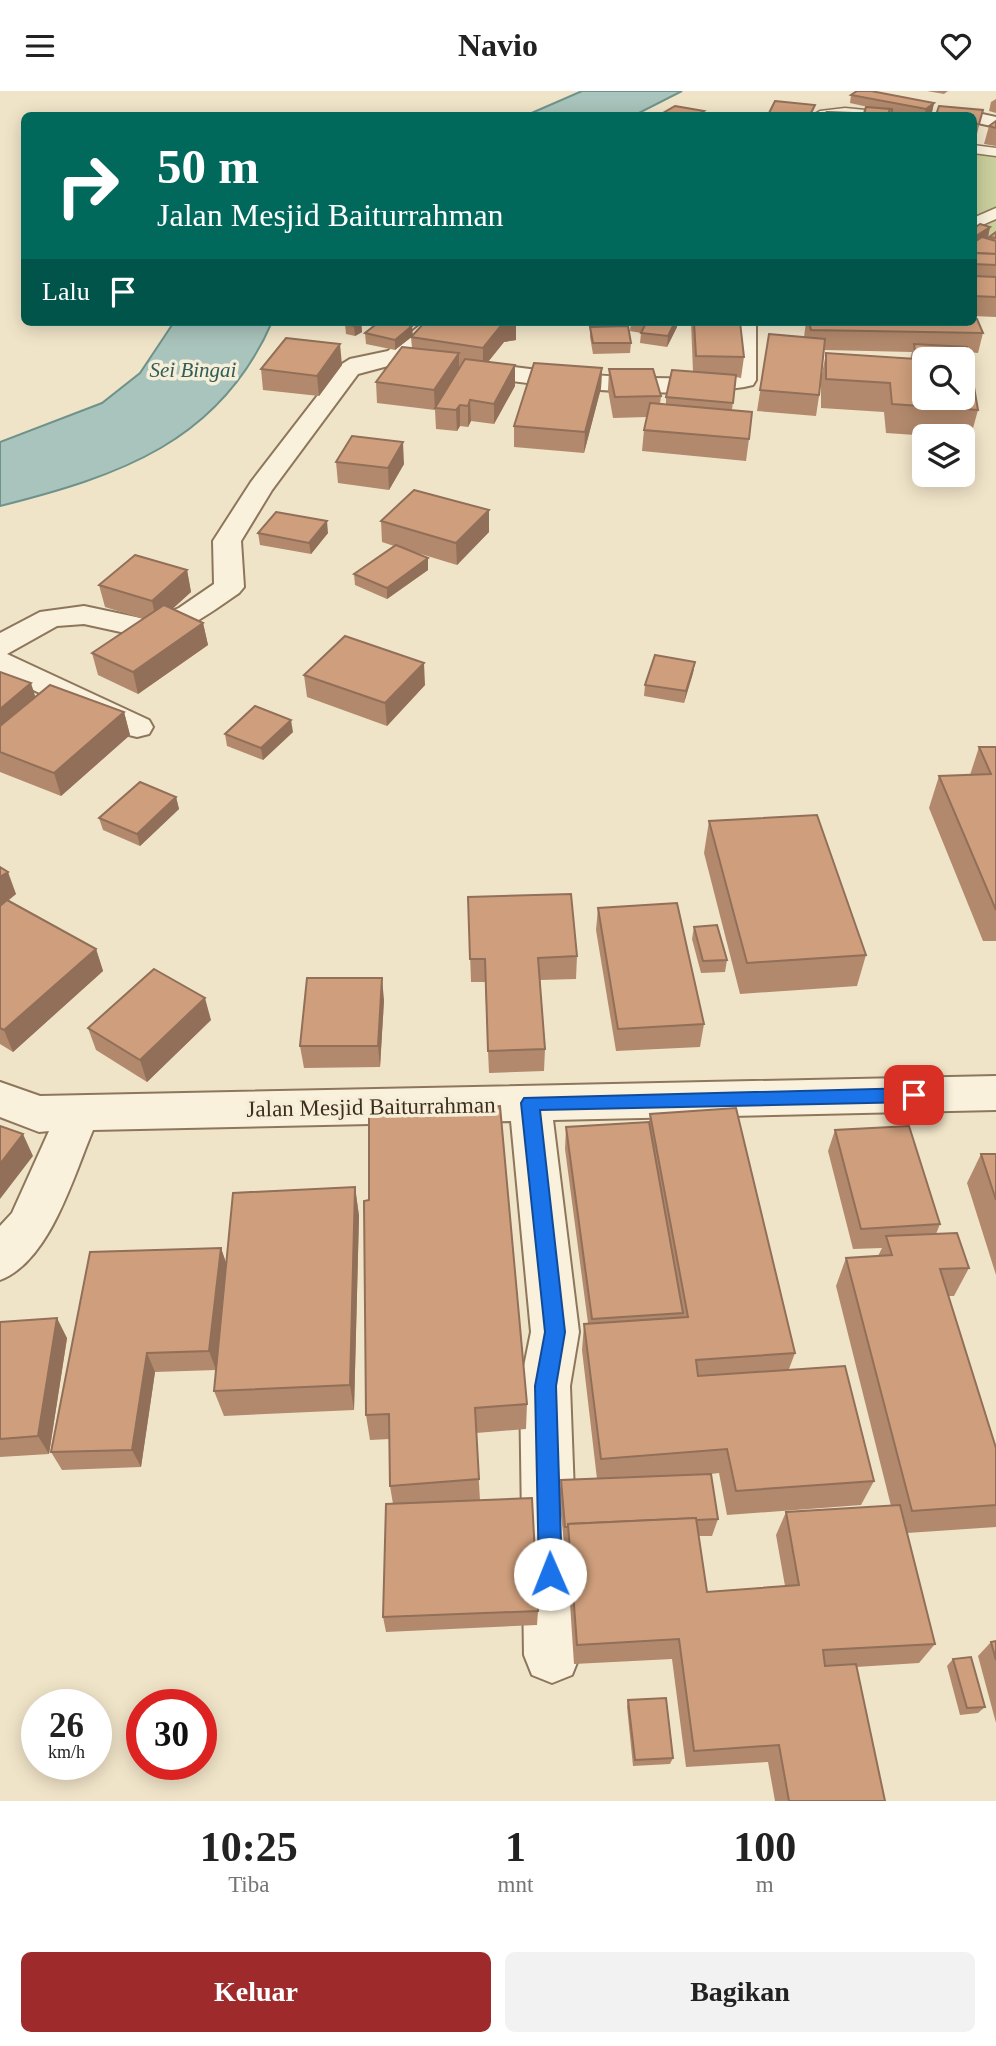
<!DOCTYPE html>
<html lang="id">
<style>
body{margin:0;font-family:Georgia,serif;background:#f2f2f2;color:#222;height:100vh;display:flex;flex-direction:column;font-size:26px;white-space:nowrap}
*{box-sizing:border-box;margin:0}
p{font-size:23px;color:#767676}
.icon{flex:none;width:38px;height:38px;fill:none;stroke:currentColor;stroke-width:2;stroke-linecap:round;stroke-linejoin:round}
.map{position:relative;height:1710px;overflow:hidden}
.panel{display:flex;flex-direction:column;background:#fff;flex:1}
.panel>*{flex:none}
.banner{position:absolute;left:21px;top:21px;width:956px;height:214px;border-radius:10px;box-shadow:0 4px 18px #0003;background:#00695c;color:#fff;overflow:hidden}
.buttons{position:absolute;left:912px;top:256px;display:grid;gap:14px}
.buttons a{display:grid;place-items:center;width:63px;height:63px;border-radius:10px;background:#fff;box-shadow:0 4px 18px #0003;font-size:35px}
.speed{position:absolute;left:21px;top:1598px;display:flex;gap:14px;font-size:35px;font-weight:700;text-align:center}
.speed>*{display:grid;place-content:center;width:91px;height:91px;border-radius:50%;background:#fff;box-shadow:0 4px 18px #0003;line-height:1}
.speed small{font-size:18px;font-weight:400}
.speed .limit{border:10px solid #d22;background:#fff;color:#111}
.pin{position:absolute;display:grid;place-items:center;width:60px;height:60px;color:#fff;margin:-30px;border-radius:14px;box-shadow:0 4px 10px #0006}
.me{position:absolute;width:77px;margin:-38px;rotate:359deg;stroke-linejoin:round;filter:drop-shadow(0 0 5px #0008)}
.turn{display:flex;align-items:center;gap:24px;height:147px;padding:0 21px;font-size:32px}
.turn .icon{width:91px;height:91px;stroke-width:2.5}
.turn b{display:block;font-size:49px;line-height:60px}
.then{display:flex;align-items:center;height:66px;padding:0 21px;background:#0003;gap:14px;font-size:26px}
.eta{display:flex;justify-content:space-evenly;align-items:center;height:119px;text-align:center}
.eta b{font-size:42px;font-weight:800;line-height:49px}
.action{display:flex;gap:14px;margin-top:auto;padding:14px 21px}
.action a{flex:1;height:80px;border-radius:10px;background:#9e2a2b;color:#fff;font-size:28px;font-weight:800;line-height:80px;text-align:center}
.action a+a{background:#f2f2f2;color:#222}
header{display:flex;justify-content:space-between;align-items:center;height:91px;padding:0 21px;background:#fff;font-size:32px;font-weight:800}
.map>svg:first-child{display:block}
</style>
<header><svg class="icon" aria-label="menu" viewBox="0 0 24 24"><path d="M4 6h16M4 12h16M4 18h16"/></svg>Navio<svg class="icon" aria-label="heart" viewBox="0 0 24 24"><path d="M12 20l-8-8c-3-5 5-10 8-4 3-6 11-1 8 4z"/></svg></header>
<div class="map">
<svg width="996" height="1710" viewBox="0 0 996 1710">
<rect width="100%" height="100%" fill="#f0e4c8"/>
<path fill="#c9cf9b" d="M973,56L996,60V154L973,149Z"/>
<g fill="#a9c4bc" stroke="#6f938a" stroke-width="2">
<path d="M582,0H682L635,24H527Z"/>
<path d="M174,231H272C220,351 119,385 0,415V351L102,312L140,282Z"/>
</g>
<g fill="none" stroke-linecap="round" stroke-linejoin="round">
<g stroke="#8d765c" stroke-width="3">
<g id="lane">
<path d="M845,17L876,20L883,24H813L820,20Z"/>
<path d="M973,54L996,57V65L973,62Z"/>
<path d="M996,117V128L973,138V127Z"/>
</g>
</g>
<g stroke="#8d765c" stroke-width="4">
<g id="street">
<path d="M973,21L996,26V36L973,31V24H965Z"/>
<path d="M424,231H449L403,271L358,283L272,399L241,450L244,496L239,502C212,521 186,540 153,548L84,533L57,535L7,563L149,629L153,636L149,643L137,646L125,643L0,583V542L40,521L84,515L150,529L179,517L214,493L213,450L251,391L342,273L350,268L388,260Z"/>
<path d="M734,231H756V289L753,294L744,296C662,309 546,296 463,283L455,281L451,276L455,271L463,269C543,281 653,293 732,284Z"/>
<path d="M996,985V1019L553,1029L579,1241L570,1295L580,1564L572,1584L552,1592L532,1584L524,1564L520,1295L531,1241L511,1030L93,1039C73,1086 50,1170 0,1189V1135L12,1122L49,1040L39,1041L0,1026V991L40,1005Z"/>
</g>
</g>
<use href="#lane" fill="#faf1dc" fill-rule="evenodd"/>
<use href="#street" fill="#faf1dc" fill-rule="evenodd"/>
</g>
<g fill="#b2896c" fill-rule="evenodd">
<path d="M927,0H948L944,3Z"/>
<path d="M851,4L934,12L932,21L927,24H912L892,21V24H863L864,17L868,16L850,12Z"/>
<path d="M996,8V22L989,20L991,11Z"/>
<path d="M983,19L975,51H973V24Z"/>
<path d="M996,30V55L984,53L989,35Z"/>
<path d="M990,136L988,146L986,147L989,148V146L996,141V226L973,225V138Z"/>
<path d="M348,231H361L362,241L355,245L346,243L345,233Z"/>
<path d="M425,231H516V249L504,251L488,271L515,295L494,333L471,330L468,336L460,335L457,340L436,338L435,319L377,312L376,291L412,257L411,246L395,259L366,253L365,242L413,244Z"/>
<path d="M631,231H677V236L667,256L640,252L641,242L630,240Z"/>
<path d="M691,231H740L744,266L741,287L736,286L732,319L749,348L746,370L642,360L644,339L647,326L613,327L608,299L609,278L661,305L660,313H666V306L693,281Z"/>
<path d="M806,231H973L983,242L978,262L968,261L978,319L970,348L962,347V345H930L886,342L884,321L821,317V292L816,325L757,320L769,243L804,246ZM824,259L912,261L910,268L826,262L821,288Z"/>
<path d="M590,236L631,252L630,262L593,263L590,246Z"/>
<path d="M342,274L319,305L263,299L261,278Z"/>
<path d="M602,277L601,297L584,362L514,356V335Z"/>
<path d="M336,371L404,373L389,399L338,392Z"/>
<path d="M381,430L489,441L457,474L411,460L428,467V479L387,508L355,494L354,483L394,455L382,451Z"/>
<path d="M258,442H328L311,463L260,454Z"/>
<path d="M187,479L191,501L172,518L203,532L208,554L138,603L98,584L92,562L143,528L105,516L99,494Z"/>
<path d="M695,571L693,582L684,612L644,605L645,594Z"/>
<path d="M0,581L36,606L124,621L130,644L61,705L0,681Z"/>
<path d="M304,584L425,594L387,635L307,606Z"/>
<path d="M293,641L263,669L227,655L225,643Z"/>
<path d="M979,656H996V850H983L929,717L939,685L970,684Z"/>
<path d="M176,706L179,718L140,755L103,739L99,727Z"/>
<path d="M709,730L866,864L857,895L740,903L704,762Z"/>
<path d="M0,776L16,803L8,810L96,858L103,880L13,961L0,953Z"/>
<path d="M468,806L577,865L576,888L540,889L545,958L544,980L489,982L485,891H471Z"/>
<path d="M598,817L704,933L700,956L616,960L596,839Z"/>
<path d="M694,836L727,869L725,881L701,882L692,848Z"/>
<path d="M384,909L380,976L304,977L300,955Z"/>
<path d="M211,929L147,991L96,959L88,937Z"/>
<path d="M650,1023L795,1262L789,1278L874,1390L861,1414L727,1424L719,1382L711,1383L718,1428L712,1445H699L707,1501L785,1495L776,1444L786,1421L891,1415L836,1195L846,1167L878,1165L882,1157L853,1158L828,1060L835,1039L940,1133L936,1143L969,1177L954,1205H949L996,1414V1436L907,1442L935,1553L919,1572L856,1576L885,1710H775L768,1671L686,1676L672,1568L574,1573L566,1452H564L559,1406L561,1389L597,1388L582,1259L584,1233L588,1232L565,1058L566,1036L649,1031Z"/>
<path d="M981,1063H996V1184L967,1092Z"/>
<path d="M355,1096L359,1125L354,1319L224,1325L214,1300L216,1279L155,1281L141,1376L62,1379L51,1361L221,1157L226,1174Z"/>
<path d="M0,1231L67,1247L49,1363L0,1366Z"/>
<path d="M527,1313L526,1338L476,1342L480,1409L538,1520L537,1534L386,1541L383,1526L393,1413L390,1395V1348L370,1349L366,1324Z"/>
<path d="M996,1550V1632L978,1565L991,1551Z"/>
<path d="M953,1568L985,1616L978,1622L960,1624L947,1575Z"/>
<path d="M628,1609L673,1667L670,1673L633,1675L627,1616Z"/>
</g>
<g fill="#916f58">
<path d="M934,12L932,21L927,24H924L926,18Z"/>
<path d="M990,136L988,146L974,155L976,145Z"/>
<path d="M360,231H361L362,241L355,245L354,235Z"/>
<path d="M504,231H516V249L504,251L483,277V257Z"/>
<path d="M675,231H677V236L667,256L668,245Z"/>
<path d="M412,235L413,245L395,259V249Z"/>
<path d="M340,253L342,274L319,305L317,285Z"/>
<path d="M459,262V283L435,317V320L434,299Z"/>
<path d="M515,274V295L494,333V313Z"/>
<path d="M602,277L601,297L584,362L585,341Z"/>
<path d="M470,309L471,330L468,336V315Z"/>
<path d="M460,314V335L457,340L456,319Z"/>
<path d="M403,351L404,373L389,399L388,377Z"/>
<path d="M489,419V441L457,474L456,452Z"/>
<path d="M327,430L328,442L311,463L309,452Z"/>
<path d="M428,467V479L387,508V497Z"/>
<path d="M187,479L191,501L157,532L152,510Z"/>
<path d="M203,532L208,554L138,603L133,581Z"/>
<path d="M695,571L693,582L684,612L686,600Z"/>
<path d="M424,572L425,594L387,635L385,612Z"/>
<path d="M31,592L38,614L0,648V618Z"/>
<path d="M124,621L130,644L61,705L54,682Z"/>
<path d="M291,629L293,641L263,669L261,657Z"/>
<path d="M176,706L179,718L140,755L137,743Z"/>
<path d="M8,781L16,803L0,815V786Z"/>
<path d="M96,858L103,880L13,961L4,939Z"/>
<path d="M382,887L384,909L380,976L378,955Z"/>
<path d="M205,907L211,929L147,991L140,969Z"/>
<path d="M23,1043L33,1065L0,1108V1073Z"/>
<path d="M355,1096L359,1125L354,1319L350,1294Z"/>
<path d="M221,1157L228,1177L216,1279L209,1260Z"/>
<path d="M57,1227L67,1247L49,1363L38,1345Z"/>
<path d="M147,1262L155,1281L141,1376L132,1359Z"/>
</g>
<g fill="#cf9f7d" stroke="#916f58" stroke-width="2" fill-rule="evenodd">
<path d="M857,0H871L934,12L926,18L851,4Z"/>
<path d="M775,10L815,14L810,24H768Z"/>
<path d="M675,15L704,20L697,24H675L663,22Z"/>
<path d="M939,15L983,19L979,33H973V24H936Z"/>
<path d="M866,16L890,18L888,24H864Z"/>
<path d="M890,18H892V24H889Z"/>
<path d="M827,21L852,22V24H828Z"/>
<path d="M996,30V37L989,35Z"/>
<path d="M980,133L990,136L976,145H973V138Z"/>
<path d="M996,141V147L989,146Z"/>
<path d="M982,146L996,150V163L973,162V152Z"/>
<path d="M973,162L996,163V174L973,173Z"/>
<path d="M973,185L996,186V206L973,205Z"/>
<path d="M973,228H977L983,242L811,239L809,231H973Z"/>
<path d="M348,231H360L354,235L345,233Z"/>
<path d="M379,231H396L412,235L395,249L365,242Z"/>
<path d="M425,231H504L483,257L411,246Z"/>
<path d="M641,231H675L668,245L641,242L646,232Z"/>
<path d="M694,231H740L744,266L696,265Z"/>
<path d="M628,235L631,252H593L590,236Z"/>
<path d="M769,243L825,248L819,304L760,299Z"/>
<path d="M286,247L340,253L317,285L261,278Z"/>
<path d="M914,253L967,256L978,319L892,313L890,292L826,288V262L916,268ZM924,268H962V306H924Z"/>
<path d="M402,256L459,262L434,299L376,291Z"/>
<path d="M465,268L515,274L494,313L470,309L468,315L460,314L456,319L435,317Z"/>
<path d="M534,272L602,277L585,341L514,335Z"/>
<path d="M609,278H653L661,305L615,306Z"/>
<path d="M672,279L736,284L733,312L666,306Z"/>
<path d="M650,312L752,321L749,348L644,339Z"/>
<path d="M352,345L403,351L388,377L336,371Z"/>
<path d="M414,399L489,419L456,452L381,430Z"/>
<path d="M276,421L327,430L309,452L258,442Z"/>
<path d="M396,454L428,467L387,497L354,483Z"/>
<path d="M135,464L187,479L152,510L99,494Z"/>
<path d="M164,514L203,532L133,581L92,562Z"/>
<path d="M345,545L424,572L385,612L304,584Z"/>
<path d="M655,564L695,571L686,600L645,594Z"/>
<path d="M0,581L31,592L0,618Z"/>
<path d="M50,594L124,621L54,682L0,661V635Z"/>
<path d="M255,615L291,629L261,657L225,643Z"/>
<path d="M979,656H996V819L939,685L991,683Z"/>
<path d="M140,691L176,706L137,743L99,727Z"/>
<path d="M817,724L866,864L747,872L709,730Z"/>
<path d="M0,776L8,781L0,786Z"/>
<path d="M571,803L577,865L538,867L545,958L488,960L485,868H470L468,806Z"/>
<path d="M7,809L96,858L4,939L0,937V815Z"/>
<path d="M677,812L704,933L618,938L598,817Z"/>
<path d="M717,834L727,869L703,870L694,836Z"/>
<path d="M154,878L205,907L140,969L88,937Z"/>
<path d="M307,887H382L378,955H300Z"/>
<path d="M500,1015L527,1313L475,1317L479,1388L390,1395L389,1323L366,1324L364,1110L369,1109V1022Z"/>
<path d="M736,1017L795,1262L696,1269L698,1285L845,1275L874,1390L736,1400L727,1358L601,1368L584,1233L688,1226L650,1023Z"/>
<path d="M649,1031L683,1222L592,1228L566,1036Z"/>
<path d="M0,1035L23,1043L0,1073Z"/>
<path d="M909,1035L940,1133L861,1138L835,1039Z"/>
<path d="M981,1063H996V1109Z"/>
<path d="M355,1096L350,1294L214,1300L233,1102Z"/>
<path d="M957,1142L969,1177L940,1178L996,1357V1414L912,1420L846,1167L892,1164L886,1145Z"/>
<path d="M221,1157L209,1260L147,1262L132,1359L51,1361L90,1161Z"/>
<path d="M57,1227L38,1345L0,1348V1231Z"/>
<path d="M711,1383L718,1428L696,1429V1427L568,1433V1436H565L561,1389Z"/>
<path d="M532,1407L538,1520L383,1526L386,1413Z"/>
<path d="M900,1414L935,1553L823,1559L825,1575L856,1573L885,1710H789L779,1654L694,1660L679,1548L577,1554L568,1433L696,1427L707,1501L799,1494L786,1421Z"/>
<path d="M996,1550V1569L991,1551Z"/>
<path d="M971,1566L985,1616L967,1617L953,1568Z"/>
<path d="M666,1607L673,1667L635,1669L628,1609Z"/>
</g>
<path fill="#1a73e8" stroke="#114b97" stroke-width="2" d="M914,997L922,1004L914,1011L540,1019L565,1241L556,1295L562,1483L558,1491L550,1495L542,1491L539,1483L535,1295L545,1241L521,1012L524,1007Z"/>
<g text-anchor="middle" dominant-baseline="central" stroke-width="7" stroke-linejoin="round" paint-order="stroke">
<g font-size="21" font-style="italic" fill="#2f5d5a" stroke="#f7eed8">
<text x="193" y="279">Sei Bingai</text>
</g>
<g font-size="23" fill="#3d2e20" stroke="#f7eed8">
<text transform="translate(371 1016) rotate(-1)">Jalan Mesjid Baiturrahman</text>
</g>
</g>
</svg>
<div class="buttons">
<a><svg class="icon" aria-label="search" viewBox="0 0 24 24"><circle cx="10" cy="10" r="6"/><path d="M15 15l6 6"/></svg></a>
<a><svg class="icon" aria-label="layers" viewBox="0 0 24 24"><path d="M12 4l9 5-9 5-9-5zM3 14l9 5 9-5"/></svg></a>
</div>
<div class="speed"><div>26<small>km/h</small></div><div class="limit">30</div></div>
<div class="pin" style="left:914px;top:1004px;background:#d93025"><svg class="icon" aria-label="arrive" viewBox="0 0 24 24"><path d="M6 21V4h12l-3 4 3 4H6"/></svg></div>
<svg class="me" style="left:550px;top:1483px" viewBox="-20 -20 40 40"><circle r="19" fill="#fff"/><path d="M0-13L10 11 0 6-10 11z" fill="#1a73e8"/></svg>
<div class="banner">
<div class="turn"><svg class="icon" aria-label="right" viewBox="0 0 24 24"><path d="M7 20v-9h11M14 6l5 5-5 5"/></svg><div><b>50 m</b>Jalan Mesjid Baiturrahman</div></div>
<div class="then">Lalu<svg class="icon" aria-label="arrive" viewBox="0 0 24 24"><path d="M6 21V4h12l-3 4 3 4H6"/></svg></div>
</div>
</div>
<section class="panel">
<div class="eta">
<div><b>10:25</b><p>Tiba</p></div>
<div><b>1</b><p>mnt</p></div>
<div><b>100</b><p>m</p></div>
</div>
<div class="action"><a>Keluar</a><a>Bagikan</a></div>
</section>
